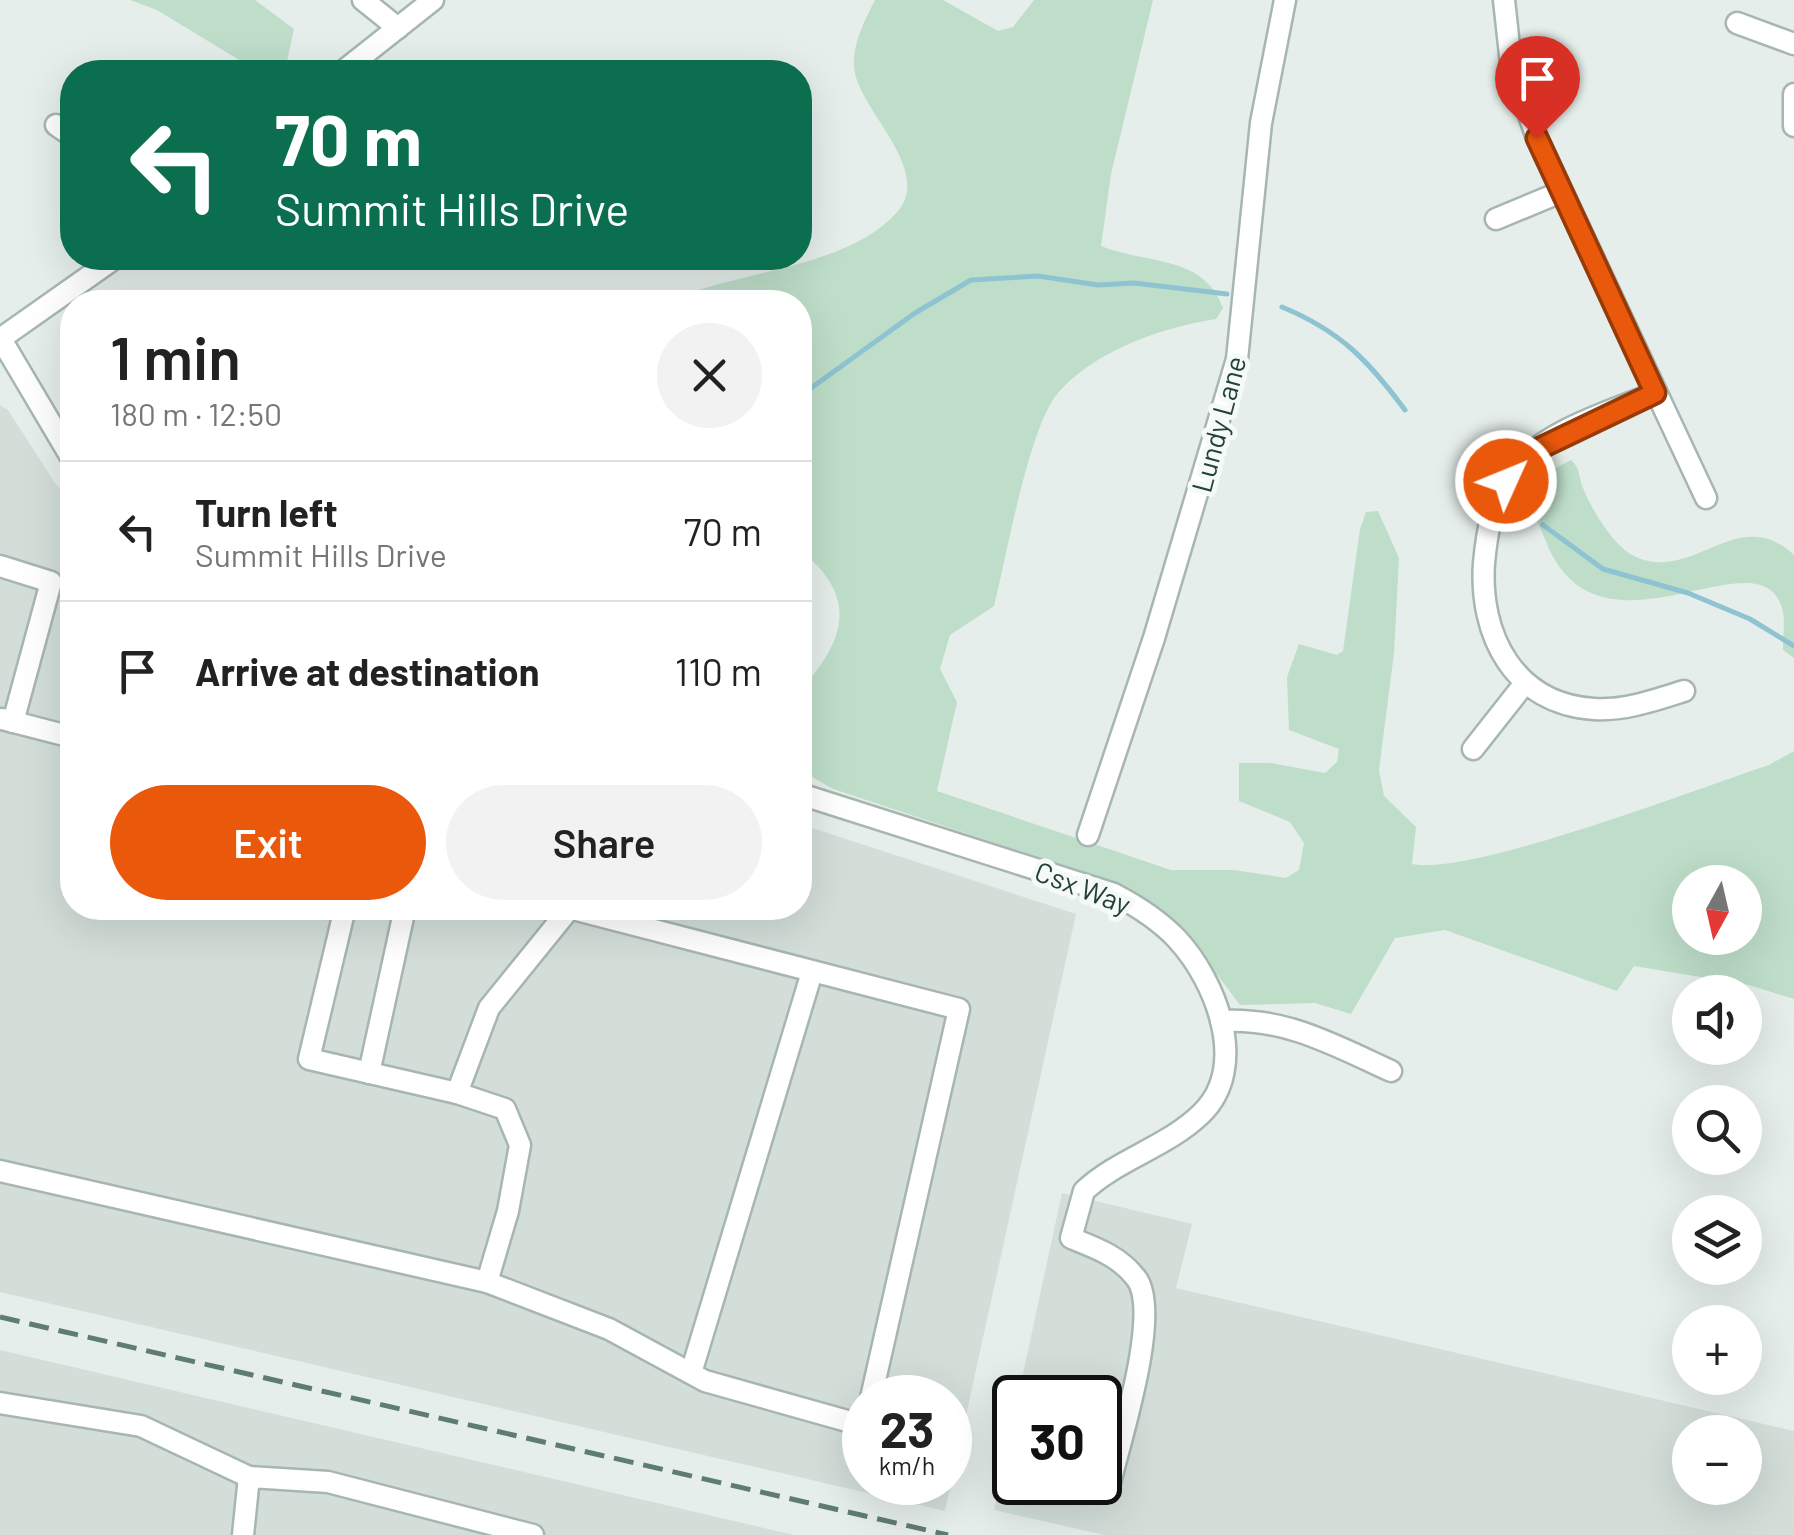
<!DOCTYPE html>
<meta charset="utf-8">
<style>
body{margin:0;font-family:Barlow,sans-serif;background:#f2f2f2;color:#222;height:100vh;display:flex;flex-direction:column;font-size:38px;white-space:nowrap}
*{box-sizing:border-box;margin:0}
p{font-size:32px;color:#767676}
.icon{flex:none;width:55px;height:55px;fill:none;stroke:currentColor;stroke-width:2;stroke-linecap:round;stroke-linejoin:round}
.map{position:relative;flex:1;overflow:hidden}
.panel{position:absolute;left:60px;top:290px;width:752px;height:630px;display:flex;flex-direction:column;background:#fff;border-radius:40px;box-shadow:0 10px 40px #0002}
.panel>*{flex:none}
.top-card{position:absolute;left:60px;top:60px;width:752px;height:210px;border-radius:40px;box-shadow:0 10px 40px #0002;background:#0b6e4f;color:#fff;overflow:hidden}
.needle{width:65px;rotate:188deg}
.controls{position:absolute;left:1672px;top:865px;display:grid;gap:20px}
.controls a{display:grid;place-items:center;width:90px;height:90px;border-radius:50%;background:#fff;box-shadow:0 10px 40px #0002;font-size:50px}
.speed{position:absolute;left:842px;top:1375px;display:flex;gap:20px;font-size:50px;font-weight:700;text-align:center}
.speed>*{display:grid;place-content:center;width:130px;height:130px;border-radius:50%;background:#fff;box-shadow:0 10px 40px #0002;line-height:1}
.speed small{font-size:25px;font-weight:400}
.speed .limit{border:5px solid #111;border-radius:15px;background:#fff;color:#111}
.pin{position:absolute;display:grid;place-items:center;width:85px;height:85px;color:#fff;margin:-102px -42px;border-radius:50% 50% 50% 0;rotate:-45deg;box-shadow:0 0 10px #0007}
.pin .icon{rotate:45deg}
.me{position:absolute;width:110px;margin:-55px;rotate:46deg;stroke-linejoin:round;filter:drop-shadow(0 0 8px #0008)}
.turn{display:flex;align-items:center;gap:35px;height:210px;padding:0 50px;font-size:45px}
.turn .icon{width:130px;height:130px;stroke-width:2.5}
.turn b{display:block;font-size:70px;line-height:85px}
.round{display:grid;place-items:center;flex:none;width:105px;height:105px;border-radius:52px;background:#f2f2f2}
.head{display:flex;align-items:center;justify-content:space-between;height:170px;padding:0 50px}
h1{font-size:60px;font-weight:600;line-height:75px}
.action{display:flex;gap:20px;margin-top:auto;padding:20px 50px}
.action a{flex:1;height:115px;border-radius:60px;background:#ea580c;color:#fff;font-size:40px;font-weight:600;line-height:115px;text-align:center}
.action a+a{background:#f2f2f2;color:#222}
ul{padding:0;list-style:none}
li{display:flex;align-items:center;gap:30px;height:140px;padding:0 50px;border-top:2px solid #e0e0e0}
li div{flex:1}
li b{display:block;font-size:38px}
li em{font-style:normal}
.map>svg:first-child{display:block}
</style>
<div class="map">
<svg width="1794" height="1535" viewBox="0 0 1794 1535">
<rect width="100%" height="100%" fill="#e5eeea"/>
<g fill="#d3ded9" fill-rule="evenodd">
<path d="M0,405L8,410L55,483L72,500V908H800V824L1076,914L945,1511L0,1292ZM865,1398H950V1482H865Z"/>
<path d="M1062,1193L1192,1224L1176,1288L1794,1431V1535H1104L994,1510L1015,1412V1482H1100V1398L1018,1397ZM1690,1432H1745V1488H1690Z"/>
<path d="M0,1350L794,1535H0Z"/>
</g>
<g fill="#bedec9" fill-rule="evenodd">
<path d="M130,0H255L294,29L285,70L259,72L157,10Z"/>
<path d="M875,0H943L998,31L1013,27L1034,0H1153L1111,174L1101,246C1148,265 1203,254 1223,308L1216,319C1163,327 1094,351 1058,393C1029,426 1006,559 994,606L950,635L940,669L957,702L937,791L1171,870H1234L1286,878L1299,870L1304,843L1290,822L1239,801V763H1271L1325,773L1337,762L1339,749L1289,730L1287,677L1299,644L1337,655L1343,651L1360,529L1366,512L1378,511L1399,558L1394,653L1379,770L1384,796L1416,827L1412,864C1472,876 1699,788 1769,765L1794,751V999L1749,985L1634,966L1617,991L1445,930L1395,938L1351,1014L1315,1003L1240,1005L1183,929L1144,899L1068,867L833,789L800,770V691C845,640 860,598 800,550V302H666C735,270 849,269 898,211C934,168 854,106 854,65C853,42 865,20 875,0ZM1690,882H1745V938H1690Z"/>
<path d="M1571,460C1581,469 1578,476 1583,488C1591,508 1613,546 1634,556C1693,585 1737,502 1794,555V658L1783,650C1783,638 1785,623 1783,612C1764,524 1597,678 1545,539C1538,521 1524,502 1530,482Z"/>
</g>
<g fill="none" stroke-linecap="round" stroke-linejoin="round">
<g stroke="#8ec3d2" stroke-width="5">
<path d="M1282,307C1340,331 1368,360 1405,410"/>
<path d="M800,396L915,313L971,280L1038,276L1098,285L1134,283L1227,294"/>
<path d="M1543,525L1603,569L1688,593L1750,619L1794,646"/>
</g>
<g stroke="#a7b6b2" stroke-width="25">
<g id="minor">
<path d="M363,0L398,28"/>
<path d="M1504,0L1511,64L1537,138L1706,498"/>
<path d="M1737,23L1794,44"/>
<path d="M342,72L433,0"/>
<path d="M1794,94V126"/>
<path d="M56,125L72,136"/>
<path d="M1496,219L1561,192"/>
<path d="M0,339L115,258"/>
<path d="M1,339L72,459"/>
<path d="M1655,393C1610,412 1546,430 1514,469C1493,495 1487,531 1484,563C1479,635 1514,704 1594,709C1624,711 1655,700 1684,691"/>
<path d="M0,566L51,582L13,722"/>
<path d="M2,719L72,737"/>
<path d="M1473,749L1525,683"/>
<path d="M800,794L1114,894C1137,906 1158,919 1177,939C1216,981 1250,1067 1201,1114C1167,1147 1118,1159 1084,1191L1071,1238C1096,1248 1119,1256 1136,1278C1162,1311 1120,1441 1110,1483"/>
<path d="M1088,835L1154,638L1237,359L1261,123L1285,0"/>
<path d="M345,908L309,1059L457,1093"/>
<path d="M569,908L959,1009L871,1398"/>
<path d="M1221,1021C1285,1017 1334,1045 1391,1071"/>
<path d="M369,1073L405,908"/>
<path d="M0,1171L487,1282L508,1211L520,1145L505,1109L457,1093L489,1008L570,908"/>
<path d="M487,1282L609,1329L705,1381L865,1426"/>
<path d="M691,1373L812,972"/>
<path d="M0,1403L141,1426L249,1477"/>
<path d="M243,1535L249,1477L328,1482L533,1535"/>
</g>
</g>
<use href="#minor" stroke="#fff" stroke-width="20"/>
<path stroke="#5f7b75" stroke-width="5" stroke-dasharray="20 10" stroke-linecap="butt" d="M0,1317L948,1535"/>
</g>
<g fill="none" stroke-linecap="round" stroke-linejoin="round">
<g stroke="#983908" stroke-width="25">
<path id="route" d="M1506,481L1534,451L1655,393L1537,138"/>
</g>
<use href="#route" stroke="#ea580c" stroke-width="18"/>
</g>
<g text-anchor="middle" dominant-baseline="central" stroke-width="10" stroke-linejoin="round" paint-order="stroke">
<g font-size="28" fill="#24403a" stroke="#f5faf8">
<text transform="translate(1218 424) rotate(-75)">Lundy Lane</text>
<text transform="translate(1083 887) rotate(21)">Csx Way</text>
</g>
</g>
</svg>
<div class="controls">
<a><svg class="needle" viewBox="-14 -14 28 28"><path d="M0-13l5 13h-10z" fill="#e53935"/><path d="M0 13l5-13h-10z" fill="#767676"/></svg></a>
<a><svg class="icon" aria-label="sound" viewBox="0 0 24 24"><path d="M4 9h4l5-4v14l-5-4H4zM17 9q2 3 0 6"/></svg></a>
<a><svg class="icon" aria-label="search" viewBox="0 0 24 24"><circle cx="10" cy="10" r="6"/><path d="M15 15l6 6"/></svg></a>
<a><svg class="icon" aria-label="layers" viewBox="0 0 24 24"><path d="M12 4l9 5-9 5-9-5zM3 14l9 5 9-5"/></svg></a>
<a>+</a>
<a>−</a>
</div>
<div class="speed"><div>23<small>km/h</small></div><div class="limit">30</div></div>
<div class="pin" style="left:1537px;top:138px;background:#d93025"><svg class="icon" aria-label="arrive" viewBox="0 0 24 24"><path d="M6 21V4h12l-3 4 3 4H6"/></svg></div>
<svg class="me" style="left:1506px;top:481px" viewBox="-20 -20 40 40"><circle r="17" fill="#ea580c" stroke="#fff" stroke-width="3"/><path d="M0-11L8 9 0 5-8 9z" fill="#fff"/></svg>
<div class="top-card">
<div class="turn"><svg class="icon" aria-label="left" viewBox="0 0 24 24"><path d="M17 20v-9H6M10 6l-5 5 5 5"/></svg><div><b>70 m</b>Summit Hills Drive</div></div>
</div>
<section class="panel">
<div class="head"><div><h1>1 min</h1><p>180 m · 12:50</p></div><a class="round"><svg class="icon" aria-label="close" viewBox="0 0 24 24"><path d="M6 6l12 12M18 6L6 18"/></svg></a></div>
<ul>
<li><svg class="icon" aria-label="left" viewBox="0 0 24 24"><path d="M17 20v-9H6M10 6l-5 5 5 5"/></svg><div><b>Turn left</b><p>Summit Hills Drive</p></div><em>70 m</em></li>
<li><svg class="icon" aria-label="arrive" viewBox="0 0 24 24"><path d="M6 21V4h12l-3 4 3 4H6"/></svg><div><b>Arrive at destination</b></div><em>110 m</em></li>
</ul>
<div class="action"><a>Exit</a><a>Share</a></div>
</section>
</div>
